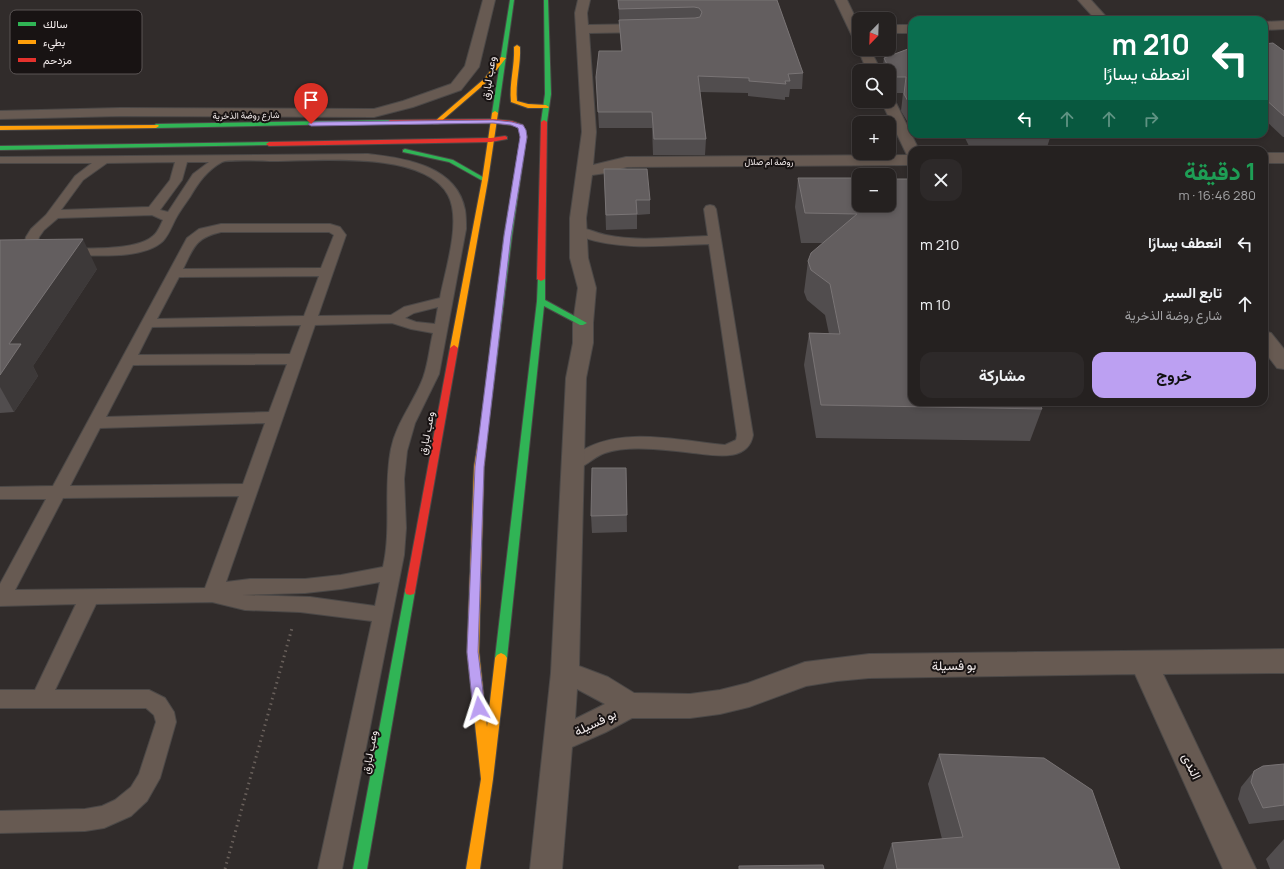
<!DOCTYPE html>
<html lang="ar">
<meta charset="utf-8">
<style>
body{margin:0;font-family:Manrope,Vazirmatn,sans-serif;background:#2d2929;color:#f1f3f6;direction:rtl;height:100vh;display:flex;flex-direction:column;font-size:15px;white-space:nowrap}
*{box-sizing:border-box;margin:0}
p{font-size:13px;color:#a3a3a5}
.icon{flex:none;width:22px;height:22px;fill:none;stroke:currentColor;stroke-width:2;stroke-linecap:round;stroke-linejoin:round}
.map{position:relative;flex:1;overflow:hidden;direction:ltr}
.panel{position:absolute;left:908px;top:146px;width:360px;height:260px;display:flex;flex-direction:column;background:#252120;border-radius:12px;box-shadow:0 2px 6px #0003,0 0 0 1px #423e3e;direction:rtl}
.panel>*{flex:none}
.banner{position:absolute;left:908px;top:16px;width:360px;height:122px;border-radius:12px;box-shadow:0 2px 6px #0003,0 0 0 1px #423e3e;direction:rtl;background:#0b6e4f;color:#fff;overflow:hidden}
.needle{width:26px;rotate:203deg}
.controls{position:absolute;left:852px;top:12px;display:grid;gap:8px}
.controls a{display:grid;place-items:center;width:44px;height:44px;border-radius:8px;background:#252120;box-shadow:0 2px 6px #0003,0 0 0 1px #423e3e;font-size:20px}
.pin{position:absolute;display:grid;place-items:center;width:34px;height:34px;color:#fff;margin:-41px -17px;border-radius:50% 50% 50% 0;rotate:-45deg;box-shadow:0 0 4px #0007}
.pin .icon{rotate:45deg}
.me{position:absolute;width:44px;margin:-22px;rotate:354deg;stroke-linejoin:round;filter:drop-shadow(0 0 3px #0008)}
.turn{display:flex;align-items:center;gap:14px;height:84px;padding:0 12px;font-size:18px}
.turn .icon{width:52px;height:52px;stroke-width:2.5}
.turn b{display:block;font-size:28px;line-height:34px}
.lanes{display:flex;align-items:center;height:38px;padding:0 12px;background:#0003;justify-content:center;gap:20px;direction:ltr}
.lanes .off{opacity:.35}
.round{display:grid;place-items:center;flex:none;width:42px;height:42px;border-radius:12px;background:#2d2929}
.overview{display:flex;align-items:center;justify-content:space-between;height:68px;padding:0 12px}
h1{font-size:24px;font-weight:700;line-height:30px;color:#1e9e55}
.primary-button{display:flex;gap:8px;margin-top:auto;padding:8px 12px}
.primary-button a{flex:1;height:46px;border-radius:12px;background:#bca0f2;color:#111;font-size:16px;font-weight:700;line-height:46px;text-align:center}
.primary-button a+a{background:#2d2929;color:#f1f3f6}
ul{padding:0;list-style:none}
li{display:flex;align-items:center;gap:12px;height:60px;padding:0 12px}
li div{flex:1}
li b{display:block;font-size:15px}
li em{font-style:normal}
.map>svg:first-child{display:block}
</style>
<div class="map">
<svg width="1284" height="869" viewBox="0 0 1284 869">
<rect width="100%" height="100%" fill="#312c2b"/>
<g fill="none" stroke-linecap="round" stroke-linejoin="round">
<g stroke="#4b4847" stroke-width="2">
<g id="lane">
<path d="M368,154C405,158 457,166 465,210C466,216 466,223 466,229L439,374L415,423L407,451L404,479L406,528L404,555L342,869H318L372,621L300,612L245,610L212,602L96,604L55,690H149L165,698L174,712L176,722L160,778L147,801L131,816L104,828L85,831L0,833V811L85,809L102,806L115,800L131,787L139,774L156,722L154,715L146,708H0V690H35L76,604L0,606V584L46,499H0V487L53,486L187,238L199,229L221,224H330L340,227L346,235L318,316L391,315L404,307L440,298C445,270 462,221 448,195C424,150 317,161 274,161C264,161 229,159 222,162C207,170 198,183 190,197C185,204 179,212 175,220C171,228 169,234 163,241C143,260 95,255 69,255C56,255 32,259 24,246L26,237L31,229L46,215L75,176L92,163H0V157ZM175,162L170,180L149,207L61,210L83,180L107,163ZM187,162H209L193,174L168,212L160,210L182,180ZM152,215L163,220C160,226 158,232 153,236C134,253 70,248 44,247L37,245L39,237L44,230L58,218ZM221,232H329L334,235L321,268L183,269C194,247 195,238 221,232ZM319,276L304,316L157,319L179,277ZM438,307L435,324L416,322L405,318L414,313ZM392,323L411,329L433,333C429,349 428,368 421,383C411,406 396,424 391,449C383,489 392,528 383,567L341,575L305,579H250L226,582L315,325ZM301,325L290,354L138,355L152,327ZM287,364L269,412L106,417L133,365ZM265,423L243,484L70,486L100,428ZM239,496L205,588L15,590L63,498ZM380,582L375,606L310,597L242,595L305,593L341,589Z"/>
<path d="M710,205L714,206L716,209L753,435C748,463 713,455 693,453C680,451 667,450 653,449C638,448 620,448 605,453C592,457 581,473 567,469L565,465C568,460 573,456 578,453C620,425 678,441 725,445L736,440L737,435L709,244C668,245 625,251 585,238C580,236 575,235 572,231L574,228C583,226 596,233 606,235C639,242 674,237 708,236L704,209L706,206Z"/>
</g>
</g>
<g stroke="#4b4847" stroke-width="2">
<g id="street">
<path d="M483,0H495L479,67L461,90L413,107L374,117L120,116L0,119V111L120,108L374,109L403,101L451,84L465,66Z"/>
<path d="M578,0H590L587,13L588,25L649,24L653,25L655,28L653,31L649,32L589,33L596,132L593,165L626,157L907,155L881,101H889V97L893,98L895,101L919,150H912V165L627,167L606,173L592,175L586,218L588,258L596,288L593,323V343L586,378L579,666L608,677L634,693L690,694L720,690L748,683L805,662L869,654L1284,649V673L1163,674L1256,869H1223L1135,674L869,678L837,681L806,686L749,707L720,714L690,718H632L606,732L572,747L562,869H530L551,673L566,378L573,343V323L578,288L570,258V218L582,132L575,13ZM577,689L605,704L575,719Z"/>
<path d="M835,0H847L859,25V42L855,41L853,38Z"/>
<path d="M1078,0H1091L1109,20H1096Z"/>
<path d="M1284,21V29L1264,30V22Z"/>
<rect x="889" y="25" width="23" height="8"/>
<path d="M859,47V49H870L881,71H867L858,49Z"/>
<rect x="1264" y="153" width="20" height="10"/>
<path d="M1264,331L1271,333L1284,349V369L1277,368L1264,351Z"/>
</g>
</g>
<g stroke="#4b4847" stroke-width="2">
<g id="fast">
<path d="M510,0H514L498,113L495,115L492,113Z"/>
<path d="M544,0H548L551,94L547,122L544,124L541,122L545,94Z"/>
<path d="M390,120L393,122L392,123L156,128L153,126L156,124Z"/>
<path d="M269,142L272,144L271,145L0,150V146Z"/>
<path d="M522,145L525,147L512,236L488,430L484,433L480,430L504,236L519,147Z"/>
<path d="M405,149L453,160L488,180L483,181L449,162L403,152V150Z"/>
<path d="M538,277H544L545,279V300L587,323L583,325H580L544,306L507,658L505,661L501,663L497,661L495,658L537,301Z"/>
<path d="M410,587L414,588L415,591L367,869H353L405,591L406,588Z"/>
</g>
</g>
<g stroke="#4b4847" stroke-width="2">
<g id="slow">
<path d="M517,45L520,47C521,65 515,83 517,101L528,104L546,105L549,107L548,108H528L511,102C509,83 515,66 514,47Z"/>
<path d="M501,57L506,58L488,81L438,124H434V122L484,79Z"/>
<path d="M495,111L498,113L488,180L458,348L454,351L450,348L482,180L492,113Z"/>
<path d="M158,125L159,126L156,128L0,130V126Z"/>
<path d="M484,427L488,430L484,467L479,652L487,727L495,658L497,655L501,653L505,655L507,658L493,779L480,869H466L481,779L467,652L474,467L480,430Z"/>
</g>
</g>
<g stroke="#4b4847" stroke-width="2">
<g id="jam">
<path d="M493,119L512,121L523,125L527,137L524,148L519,147L521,137L518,127L511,125L493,123L390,124L387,122L390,120Z"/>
<path d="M544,120L547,122L545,279L541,281L537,279L541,122Z"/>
<path d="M505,136L507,137V139L491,142L269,146L266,144L269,142L491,138Z"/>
<path d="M454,345L458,348L415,591L414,594L410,595L406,594L405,591L450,348Z"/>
</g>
</g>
<path stroke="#69605b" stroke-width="3" stroke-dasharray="1.5 4" stroke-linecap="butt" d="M225,869L292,628"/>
<use href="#lane" fill="#675a52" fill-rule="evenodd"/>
<use href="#street" fill="#675a52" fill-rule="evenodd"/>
<use href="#fast" fill="#30b455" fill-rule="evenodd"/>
<use href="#slow" fill="#ff9f0a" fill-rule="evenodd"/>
<use href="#jam" fill="#e5322d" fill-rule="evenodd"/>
</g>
<g fill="#514d4e">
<path d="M618,0H777L803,73L802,89H790L789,97H785V100L748,96V93L700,92L706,139L705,155H653L652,128H599L596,77L621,51Z"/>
<path d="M1264,44L1284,51V137H1283L1264,119Z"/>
<path d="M912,49V124L907,121L901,111L903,93H890L889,90V71H882L884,58Z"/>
<path d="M963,134H1068L1067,137L1048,136L1050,138L1046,150H971Z"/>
<path d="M604,169L650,200V214L637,215V229L606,230Z"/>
<path d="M798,178H859L1042,409L1030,441L816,438L804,365L809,333L829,334L825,315L807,300L804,292L808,261L823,243H801L795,207Z"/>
<path d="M0,240L97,269L33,366L38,376L14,412L0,413Z"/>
<path d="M626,468L627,532L592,533L591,516Z"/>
<path d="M939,754L1120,869H883L892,843L942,839L928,784Z"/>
<path d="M1284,764V820L1249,824L1238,799L1241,787L1254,771Z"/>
<path d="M1284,839V869H1270L1266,859Z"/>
</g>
<path fill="#3d3939" d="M83,239L97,269L33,366L38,376L14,412L0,387V375L9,344Z"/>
<g fill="#635e5f" stroke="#797475">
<path d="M618,0H777L803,73L788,74L790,81H785L786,84L749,81V78L698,76L706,139H654L652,112H598L596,77L599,51H622L619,20L695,18L700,17L702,12L699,8L694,7L619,9Z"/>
<path d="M1273,43L1284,51V116L1264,98V44Z"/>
<path d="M908,49H912V106L910,105L904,94L906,77H893L884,58Z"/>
<path d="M976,134H1047L1050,138H978Z"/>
<path d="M604,169H647L650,200H636L637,214L606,215Z"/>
<path d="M798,178H859V205H889V179H912V402H1039L1042,409L821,405L809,333L840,334L830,284L811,270L808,261L811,253L857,214L805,213Z"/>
<path d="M83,239L9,344H21L0,375V240Z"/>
<path d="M592,468H626L627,515L591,516Z"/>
<path d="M939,754L1044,758L1092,790L1120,869H897L892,843L963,837Z"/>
<path d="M1284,764V805L1263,808L1251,782L1254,771L1263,766Z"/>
<path d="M823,865L824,869H739V866Z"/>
</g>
<path fill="#bca0f2" stroke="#7a689d" d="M493,120L512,122L523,125L526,130L527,137L511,236L484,467L478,652L485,708L483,712L479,713L475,712L473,708L467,652L475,467L504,236L520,137L518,128L511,125L493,123L311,126L308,124L311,122Z"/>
<g text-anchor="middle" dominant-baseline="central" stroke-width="4" stroke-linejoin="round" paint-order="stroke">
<g font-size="9" fill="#f3ecec" stroke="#181313">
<text transform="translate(246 115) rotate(-1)">شارع روضة الذخرية</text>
<text x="769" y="161">روضة ام صلال</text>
</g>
<g font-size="11" fill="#f3ecec" stroke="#181313">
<text transform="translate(488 78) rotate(-81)">وعب لبارق</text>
<text transform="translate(426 433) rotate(-80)">وعب لبارق</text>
<text transform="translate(369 752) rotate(-80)">وعب لبارق</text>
</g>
<g font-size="13" fill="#f3ecec" stroke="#181313">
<text transform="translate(954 665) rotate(-1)">بو فسيلة</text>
<text transform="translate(595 722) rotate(-26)">بو فسيلة</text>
<text transform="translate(1192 766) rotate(65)">الندى</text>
</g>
</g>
<rect x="10" y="10" width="132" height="64" rx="6" fill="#181313" stroke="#5a5454" stroke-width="1"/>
<rect x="18" y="22" width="18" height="4" fill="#30b455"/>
<rect x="18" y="40" width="18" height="4" fill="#ff9f0a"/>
<rect x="18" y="58" width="18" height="4" fill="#e5322d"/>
<g font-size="11" fill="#f3ecec">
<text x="43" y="28">سالك</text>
<text x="43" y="46">بطيء</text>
<text x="43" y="64">مزدحم</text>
</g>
</svg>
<div class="controls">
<a><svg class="needle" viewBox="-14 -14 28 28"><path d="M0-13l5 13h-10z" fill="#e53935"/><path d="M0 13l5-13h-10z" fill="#a3a3a5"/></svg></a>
<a><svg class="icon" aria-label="search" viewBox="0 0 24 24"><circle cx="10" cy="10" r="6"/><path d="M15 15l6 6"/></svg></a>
<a>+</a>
<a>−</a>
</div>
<div class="pin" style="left:311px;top:124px;background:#d93025"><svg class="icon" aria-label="arrive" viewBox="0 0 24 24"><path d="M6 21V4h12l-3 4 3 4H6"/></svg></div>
<svg class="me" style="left:479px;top:708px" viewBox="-20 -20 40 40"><path d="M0-17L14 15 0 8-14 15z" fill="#bca0f2" stroke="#fff" stroke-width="4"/></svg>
<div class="banner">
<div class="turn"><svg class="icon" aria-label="left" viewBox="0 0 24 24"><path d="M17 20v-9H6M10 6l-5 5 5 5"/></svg><div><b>210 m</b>انعطف يسارًا</div></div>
<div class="lanes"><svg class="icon" aria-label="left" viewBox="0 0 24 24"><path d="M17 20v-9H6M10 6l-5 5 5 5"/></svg><svg class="icon off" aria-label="ahead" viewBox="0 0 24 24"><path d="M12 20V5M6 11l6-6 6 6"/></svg><svg class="icon off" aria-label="ahead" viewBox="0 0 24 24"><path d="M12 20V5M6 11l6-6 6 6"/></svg><svg class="icon off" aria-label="right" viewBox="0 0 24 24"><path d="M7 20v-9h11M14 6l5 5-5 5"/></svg></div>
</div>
<section class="panel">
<div class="overview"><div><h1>1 دقيقة</h1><p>280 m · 16:46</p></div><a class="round"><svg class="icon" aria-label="close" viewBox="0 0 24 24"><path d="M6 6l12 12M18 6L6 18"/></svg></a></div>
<ul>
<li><svg class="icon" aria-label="left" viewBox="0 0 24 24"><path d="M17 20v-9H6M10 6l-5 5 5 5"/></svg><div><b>انعطف يسارًا</b></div><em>210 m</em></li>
<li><svg class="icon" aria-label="ahead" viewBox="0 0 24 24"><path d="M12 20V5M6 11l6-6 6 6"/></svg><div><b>تابع السير</b><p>شارع روضة الذخرية</p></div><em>10 m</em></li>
</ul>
<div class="primary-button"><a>خروج</a><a>مشاركة</a></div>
</section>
</div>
